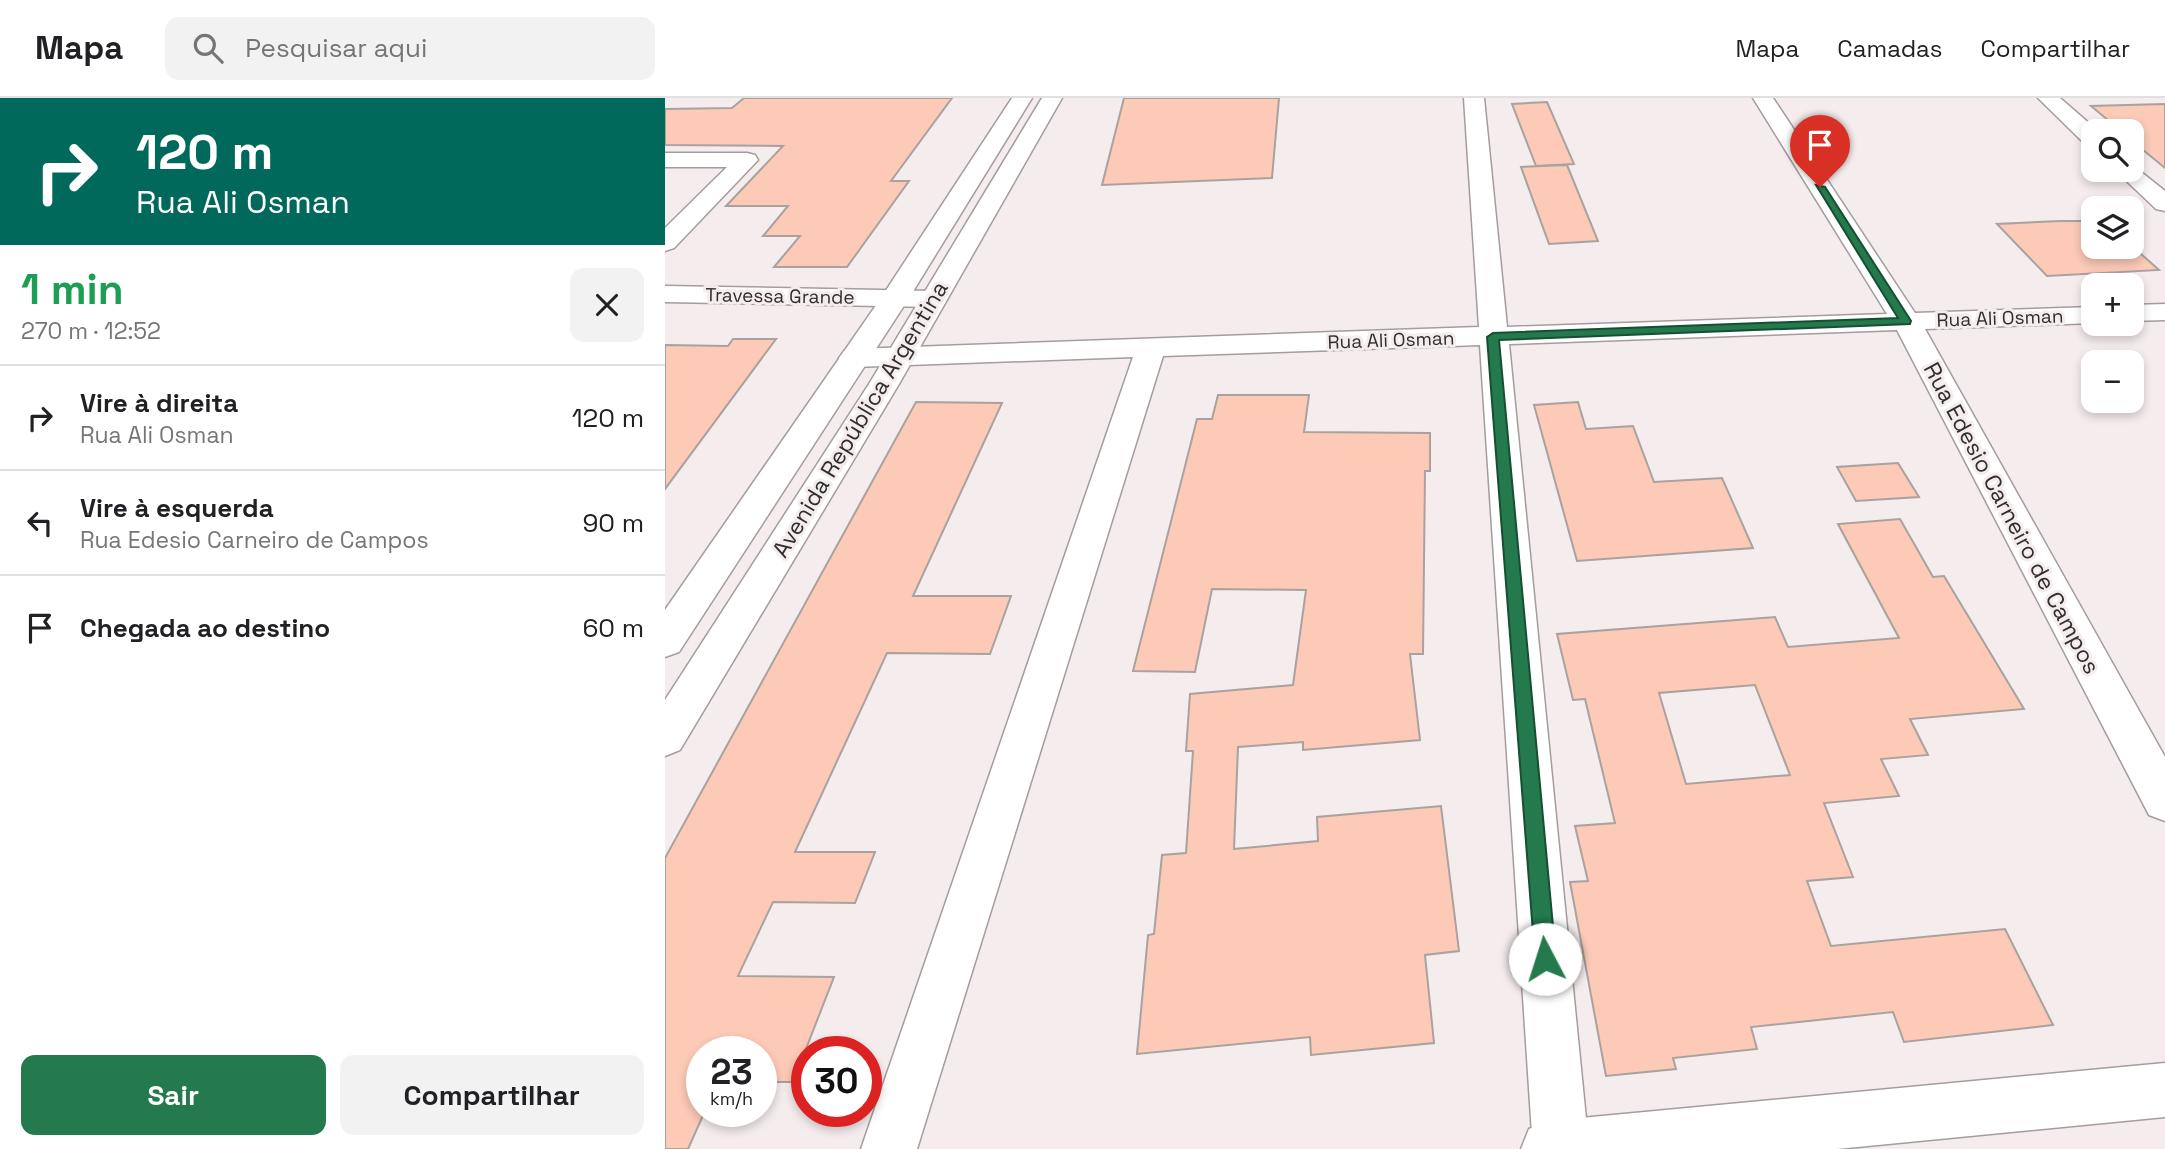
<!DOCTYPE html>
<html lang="pt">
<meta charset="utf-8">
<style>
body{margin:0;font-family:"Space Grotesk",sans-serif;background:#f2f2f2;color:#202124;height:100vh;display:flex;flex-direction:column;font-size:26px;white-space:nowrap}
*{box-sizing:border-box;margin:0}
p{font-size:23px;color:#757577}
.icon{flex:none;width:38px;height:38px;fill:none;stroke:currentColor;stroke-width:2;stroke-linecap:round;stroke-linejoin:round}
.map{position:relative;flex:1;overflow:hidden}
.side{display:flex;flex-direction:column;background:#fff;width:665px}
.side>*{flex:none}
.top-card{background:#00695c;color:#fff;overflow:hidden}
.tools{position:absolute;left:1416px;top:21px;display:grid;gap:14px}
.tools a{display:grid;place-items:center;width:63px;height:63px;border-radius:14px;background:#fff;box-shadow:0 4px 10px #0003;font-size:35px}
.speed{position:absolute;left:21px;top:938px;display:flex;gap:14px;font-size:35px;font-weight:700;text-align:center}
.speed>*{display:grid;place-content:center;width:91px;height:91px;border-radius:50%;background:#fff;box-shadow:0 4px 10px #0003;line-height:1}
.speed small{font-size:18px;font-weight:400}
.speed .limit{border:10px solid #d22;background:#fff;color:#111}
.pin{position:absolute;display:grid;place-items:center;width:60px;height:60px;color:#fff;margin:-72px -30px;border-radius:50% 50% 50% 0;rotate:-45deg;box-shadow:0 0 7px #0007}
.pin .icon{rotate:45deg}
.me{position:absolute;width:77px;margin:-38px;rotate:355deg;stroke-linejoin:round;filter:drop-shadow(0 0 5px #0008)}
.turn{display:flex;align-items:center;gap:24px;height:147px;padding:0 21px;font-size:32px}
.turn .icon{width:91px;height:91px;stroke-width:2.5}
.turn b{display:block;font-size:49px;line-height:60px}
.round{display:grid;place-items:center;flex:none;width:74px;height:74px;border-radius:14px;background:#f2f2f2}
.headline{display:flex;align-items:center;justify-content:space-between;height:119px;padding:0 21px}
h1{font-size:42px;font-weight:700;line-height:52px;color:#1e9e55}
.action{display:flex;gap:14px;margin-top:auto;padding:14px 21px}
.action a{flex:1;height:80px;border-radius:14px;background:#247a4d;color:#fff;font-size:28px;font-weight:700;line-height:80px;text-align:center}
.action a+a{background:#f2f2f2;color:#202124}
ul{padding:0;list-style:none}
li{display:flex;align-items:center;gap:21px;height:105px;padding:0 21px;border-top:2px solid #e0e0e0}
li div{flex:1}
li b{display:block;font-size:26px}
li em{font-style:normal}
header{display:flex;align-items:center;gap:42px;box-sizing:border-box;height:98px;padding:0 35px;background:#fff;border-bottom:2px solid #e0e0e0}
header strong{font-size:33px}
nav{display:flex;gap:38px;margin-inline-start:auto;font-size:24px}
.search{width:490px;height:63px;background:#f2f2f2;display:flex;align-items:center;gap:18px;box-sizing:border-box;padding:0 24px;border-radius:14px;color:#757577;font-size:26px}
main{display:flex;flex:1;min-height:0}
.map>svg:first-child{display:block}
</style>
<header>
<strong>Mapa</strong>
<div class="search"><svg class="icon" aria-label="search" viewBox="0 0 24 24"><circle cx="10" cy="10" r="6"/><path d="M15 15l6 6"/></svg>Pesquisar aqui</div>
<nav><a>Mapa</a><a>Camadas</a><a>Compartilhar</a></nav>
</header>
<main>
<section class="side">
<div class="top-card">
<div class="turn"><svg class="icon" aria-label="right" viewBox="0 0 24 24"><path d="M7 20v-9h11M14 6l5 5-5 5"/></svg><div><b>120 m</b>Rua Ali Osman</div></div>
</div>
<div class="headline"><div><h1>1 min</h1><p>270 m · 12:52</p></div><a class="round"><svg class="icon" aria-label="close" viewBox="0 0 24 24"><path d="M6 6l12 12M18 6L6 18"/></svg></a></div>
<ul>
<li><svg class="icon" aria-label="right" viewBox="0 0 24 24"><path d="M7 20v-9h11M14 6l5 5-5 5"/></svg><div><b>Vire à direita</b><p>Rua Ali Osman</p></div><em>120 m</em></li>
<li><svg class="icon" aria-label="left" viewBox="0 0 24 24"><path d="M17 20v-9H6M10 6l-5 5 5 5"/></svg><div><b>Vire à esquerda</b><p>Rua Edesio Carneiro de Campos</p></div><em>90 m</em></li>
<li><svg class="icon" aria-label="arrive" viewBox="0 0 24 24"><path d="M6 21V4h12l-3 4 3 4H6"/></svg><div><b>Chegada ao destino</b></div><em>60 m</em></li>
</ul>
<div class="action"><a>Sair</a><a>Compartilhar</a></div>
</section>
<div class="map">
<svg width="1500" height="1051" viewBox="0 0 1500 1051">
<rect width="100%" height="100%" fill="#f5eced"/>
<g fill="#fccab7" stroke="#a9a29f" stroke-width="2" fill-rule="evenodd">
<path d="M79,0H287L226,83H244L182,169H109L135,138H98L123,108H61L118,48L0,47V11L67,10Z"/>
<path d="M459,0H614L607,80L437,87Z"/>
<path d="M882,4L909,66L871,68L847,6Z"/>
<path d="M1500,6V70L1466,42V33H1456L1426,8Z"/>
<path d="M902,67L933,143L884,146L856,69Z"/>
<path d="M1395,123H1428V149L1466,147L1494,172L1382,178L1332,126Z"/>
<path d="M68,241H111L0,391V247L63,248Z"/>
<path d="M553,297H644L639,334L765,335V373H760L758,556H745L755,642L638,652V644L573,649L569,751L653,743L652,719L776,708L794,853L760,857L769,945L646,957L645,939L472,956L483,837L489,836L497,757L521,755L528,653H521L525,596L628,587L641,492L547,491L530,574L468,573L532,321H547Z"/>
<path d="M251,304L337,305L248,498H346L325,556L222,555L130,754H210L190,805L108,804L73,878L169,879L128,984H96V954H37V1013H40L23,1051H0V760Z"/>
<path d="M913,304L921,331L968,328L989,384L1057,380L1088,450L912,463L869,307Z"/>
<path d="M1233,365L1254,399L1191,403L1172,369Z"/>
<path d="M1235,421L1268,479L1279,478L1359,611L1245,621L1263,657L1216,661L1234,698L1159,705L1188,779L1142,783L1166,848L1340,831L1388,927L1239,944L1228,914L1086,929L1092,951L1008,960L1011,971L941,978L905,784L923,783L910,728L950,725L920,601L908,602L892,536L1110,519L1123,549L1234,540L1173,426ZM1090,587L1125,677L1021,686L994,595Z"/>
</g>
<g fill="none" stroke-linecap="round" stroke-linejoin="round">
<g stroke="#a49c9d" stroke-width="3">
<g id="minor">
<path d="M799,0H819L842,229L1222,216L1088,0H1108L1250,215L1428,209V225L1260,231L1500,659V723L1484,717L1232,232L844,246L924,1051H868L815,247L498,258L252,1051H196L468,259L189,269L179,267L174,260L179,253L189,251L814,229Z"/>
<path d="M1373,0H1395L1433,33H1428V48L1420,46Z"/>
<path d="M0,55H82L90,57L93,62L9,150L0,153V130L62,69H0Z"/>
<path d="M1466,66L1500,93V113L1491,111L1450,72H1466Z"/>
<path d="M0,188L268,193L278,195L282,201L278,207L268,209L0,204Z"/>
<path d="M1500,206V222L1466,223V207Z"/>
</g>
</g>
<g stroke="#a49c9d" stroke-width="3">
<path id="tertiary" d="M1500,965V1019L1172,1051H856L864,1031L884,1023Z"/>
</g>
<g stroke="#a49c9d" stroke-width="3">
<g id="secondary">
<path d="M347,0H367L244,200L14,554L0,559V512L216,200Z"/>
<path d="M377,0H397L234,286L15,652L0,658V602L204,286Z"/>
</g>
</g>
<use href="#minor" fill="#fff" fill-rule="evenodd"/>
<use href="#tertiary" fill="#fff" fill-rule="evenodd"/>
<use href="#secondary" fill="#fff" fill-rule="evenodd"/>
</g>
<path fill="#247a4d" stroke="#174f32" stroke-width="2" d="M1151,87L1160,89L1246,223L1245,226L834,242L891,861L888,868L880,871L873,868L870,861L822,239L828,235L1233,220Z"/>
<g text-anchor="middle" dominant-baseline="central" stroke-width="6" stroke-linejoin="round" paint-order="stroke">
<g font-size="19" fill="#312e2e" stroke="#f5eced">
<text transform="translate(115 198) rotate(1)">Travessa Grande</text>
<text transform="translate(1335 220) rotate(-2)">Rua Ali Osman</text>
<text transform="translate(726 242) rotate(-2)">Rua Ali Osman</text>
</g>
<g font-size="23" fill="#312e2e" stroke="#f5eced">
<text transform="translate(195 321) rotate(-59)">Avenida República Argentina</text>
<text transform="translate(1347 420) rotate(62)">Rua Edesio Carneiro de Campos</text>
</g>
</g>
</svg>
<div class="tools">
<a><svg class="icon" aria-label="search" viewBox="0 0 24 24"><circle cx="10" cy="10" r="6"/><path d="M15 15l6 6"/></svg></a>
<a><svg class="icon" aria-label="layers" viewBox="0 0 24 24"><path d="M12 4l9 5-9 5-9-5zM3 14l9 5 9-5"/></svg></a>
<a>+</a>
<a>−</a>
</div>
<div class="speed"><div>23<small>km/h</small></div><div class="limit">30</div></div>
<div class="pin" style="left:1155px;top:89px;background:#d93025"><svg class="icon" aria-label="arrive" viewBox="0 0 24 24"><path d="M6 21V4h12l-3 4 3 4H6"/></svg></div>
<svg class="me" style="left:880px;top:861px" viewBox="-20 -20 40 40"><circle r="19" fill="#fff"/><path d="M0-13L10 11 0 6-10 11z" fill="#247a4d"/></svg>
</div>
</main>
